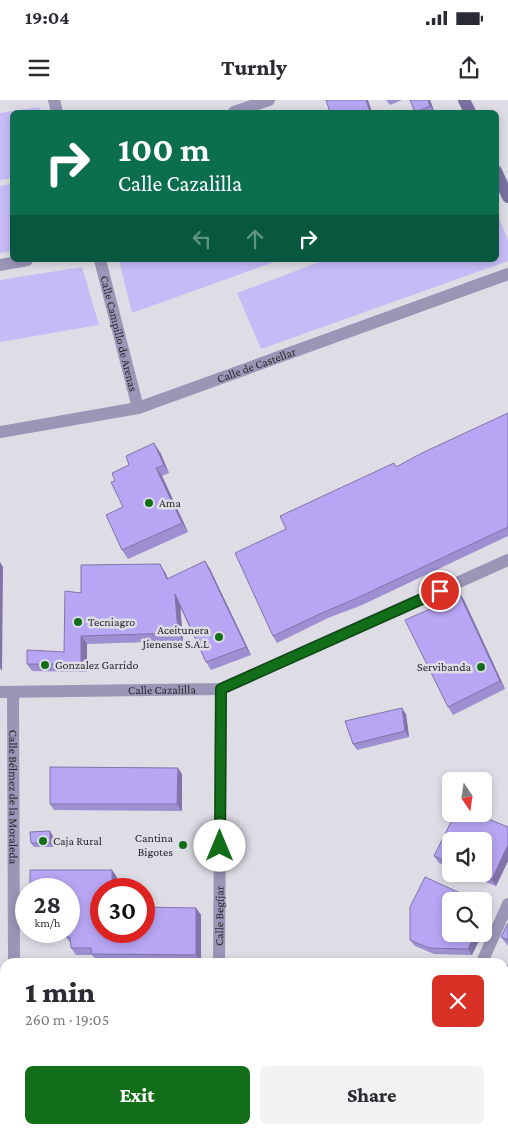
<!DOCTYPE html>
<meta charset="utf-8">
<style>
body{margin:0;font-family:"Crimson Pro",serif;background:#f2f2f3;color:#2b2b33;height:100vh;display:flex;flex-direction:column;font-size:19px;white-space:nowrap}
*{box-sizing:border-box;margin:0}
p{font-size:16px;color:#7c7c81}
.icon{flex:none;width:28px;height:28px;fill:none;stroke:currentColor;stroke-width:2;stroke-linecap:round;stroke-linejoin:round}
.map{position:relative;flex:1;overflow:hidden}
.sheet{position:absolute;left:0px;top:858px;width:509px;height:176px;display:flex;flex-direction:column;background:#fff;border-radius:15px 15px 0 0;box-shadow:0 2px 8px #0003}
.sheet>*{flex:none}
.hud{position:absolute;left:10px;top:10px;width:489px;height:152px;border-radius:8px;box-shadow:0 2px 8px #0003;background:#0b6e4f;color:#fff;overflow:hidden}
.needle{width:32px;rotate:167deg}
.tools{position:absolute;left:442px;top:672px;display:grid;gap:10px}
.tools a{display:grid;place-items:center;width:50px;height:50px;border-radius:8px;background:#fff;box-shadow:0 2px 8px #0003;font-size:25px}
.speed{position:absolute;left:15px;top:778px;display:flex;gap:10px;font-size:25px;font-weight:700;text-align:center}
.speed>*{display:grid;place-content:center;width:65px;height:65px;border-radius:50%;background:#fff;box-shadow:0 2px 8px #0003;line-height:1}
.speed small{font-size:12px;font-weight:400}
.speed .limit{border:8px solid #d22;background:#fff;color:#111}
.pin{position:absolute;display:grid;place-items:center;width:42px;height:42px;color:#fff;margin:-21px;border:2px solid #fff;border-radius:50%;box-shadow:0 1px 5px #0007}
.me{position:absolute;width:55px;margin:-28px;rotate:0deg;stroke-linejoin:round;filter:drop-shadow(0 0 4px #0008)}
.turn{display:flex;align-items:center;gap:18px;height:105px;padding:0 25px;font-size:22px}
.turn .icon{width:65px;height:65px;stroke-width:2.5}
.turn b{display:block;font-size:35px;line-height:42px}
.lanes{display:flex;align-items:center;height:48px;padding:0 25px;background:#0003;justify-content:center;gap:25px;direction:ltr}
.lanes .off{opacity:.35}
.round{display:grid;place-items:center;flex:none;width:52px;height:52px;border-radius:8px;background:#f2f2f3}
.head{display:flex;align-items:center;justify-content:space-between;height:85px;padding:0 25px}
h1{font-size:30px;font-weight:800;line-height:38px}
.button{display:flex;gap:10px;margin-top:auto;padding:10px 25px}
.button a{flex:1;height:58px;border-radius:8px;background:#136e1a;color:#fff;font-size:20px;font-weight:800;line-height:58px;text-align:center}
.button a+a{background:#f2f2f3;color:#2b2b33}
.status{display:flex;justify-content:space-between;align-items:center;height:35px;padding:0 25px;background:#fff;direction:ltr}
.status svg{height:14px;fill:currentColor}
header{display:flex;justify-content:space-between;align-items:center;height:65px;padding:0 25px;background:#fff;font-size:22px;font-weight:800}
.map>svg:first-child{display:block}
</style>
<div class="status"><b>19:04</b><svg viewBox="0 0 49 12"><path d="M0 12V9h3v3zM5 12V6h3v6zM10 12V3h3v9zM15 12V0h3v12zM26 1h20v11H26zM47 4h2v5h-2z"/></svg></div>
<header><svg class="icon" aria-label="menu" viewBox="0 0 24 24"><path d="M4 6h16M4 12h16M4 18h16"/></svg>Turnly<svg class="icon" aria-label="share" viewBox="0 0 24 24"><path d="M12 15V3M7 8l5-5 5 5M5 13v7h14v-7"/></svg></header>
<div class="map">
<svg width="508" height="1033" viewBox="0 0 508 1033">
<rect width="100%" height="100%" fill="#dedde6"/>
<g fill="#c6bbf6">
<path d="M39,7L41,12H12V78L0,80V13Z"/>
<path d="M12,84V151L0,153V86Z"/>
<path d="M496,111L508,140V161L261,249L237,193L325,160H496Z"/>
<path d="M119,160H280L132,213Z"/>
<path d="M82,167L99,225L0,242V180Z"/>
</g>
<g fill="none" stroke-linecap="round" stroke-linejoin="round">
<g stroke="#9b95b6" stroke-width="12">
<path d="M54,0L57,12"/>
<path d="M234,12L269,0"/>
<path id="s1" d="M100,160L138,308"/>
<path d="M0,165L27,160"/>
<path id="s2" d="M0,332L138,308L508,174"/>
<path id="s3" d="M0,592L221,589L508,460"/>
<path id="s4" d="M13,592L14,862"/>
<path id="s5" d="M219,862L221,589"/>
<path d="M482,862L508,804"/>
<path d="M0,995H5"/>
<path d="M504,996H508"/>
</g>
<g stroke="#7b71a1" stroke-width="12">
<path d="M464,0L470,12"/>
<path d="M496,71L508,97"/>
</g>
</g>
<g fill="#9d8fd1">
<path d="M386,0H402L390,5Z"/>
<path d="M410,0H430L434,11L432,12H415Z"/>
<path d="M508,313V436L362,505L328,518L277,543L273,536L286,429L397,367Z"/>
<path d="M160,352L169,373L162,376L188,432L128,459L122,450L123,407L115,381Z"/>
<path d="M205,461L210,469L251,555L211,570L206,562L180,507L183,541L87,544V572L32,571L27,564L64,552L81,493L165,472L168,479Z"/>
<path d="M459,493L464,500L505,589L453,615L448,607L437,506Z"/>
<path d="M406,614L409,637L357,650L353,644Z"/>
<path d="M182,674V711L54,710L50,704Z"/>
<path d="M455,714H476L508,727V761L496,786L466,774H484V741H451V768L439,763L434,756Z"/>
<path d="M53,736V747H34L31,743Z"/>
<path d="M117,777V789H101V831L196,808L201,815V862L97,861L92,855H76L71,848V844L66,837L69,789H30V788Z"/>
<path d="M451,801L482,834L472,855L434,854L415,846L410,840Z"/>
<path d="M508,823V846L501,837Z"/>
<path d="M504,864L508,866V985L504,984Z"/>
</g>
<g fill="#8074aa">
<path d="M366,0H368L372,12H370Z"/>
<path d="M428,0H430L434,11L430,6Z"/>
<path d="M154,343L160,352L169,373L164,365Z"/>
<path d="M156,368L162,376L188,432L182,423Z"/>
<path d="M205,461L210,469L251,555L246,547Z"/>
<path d="M0,462L3,467L2,571L0,568Z"/>
<path d="M160,464L165,472L172,487L167,479Z"/>
<path d="M459,493L464,500L505,589L500,581Z"/>
<path d="M175,494L180,502L183,541L178,533Z"/>
<path d="M81,536L87,544V572L81,564Z"/>
<path d="M402,608L406,614L409,637L405,631Z"/>
<path d="M178,668L182,674V711L177,704Z"/>
<path d="M50,731L53,736V747L50,743Z"/>
<path d="M508,745V761L496,786L492,779Z"/>
<path d="M112,770L117,777V789H112Z"/>
<path d="M196,808L201,815V862L196,855Z"/>
<path d="M475,834H482L472,855L468,849Z"/>
<rect x="459" y="1029" width="5" height="4"/>
</g>
<g fill="#b7a6f3" stroke="#8074aa">
<path d="M326,0H366L370,12H330Z"/>
<path d="M410,0H428L430,6L415,12Z"/>
<path d="M508,313V427L357,498L324,512L273,536L235,453L286,429L280,416L394,363L396,367L422,353Z"/>
<path d="M154,343L164,365L156,368L182,423L122,450L106,415L123,407L111,382L115,381L112,373L129,365L126,356Z"/>
<path d="M205,461L246,547L206,562L175,494L178,533L81,536V564H27V550L64,552L65,491L81,493V465L160,464L167,479Z"/>
<path d="M459,493L500,581L448,607L405,520L437,506Z"/>
<path d="M402,608L405,631L353,644L345,621Z"/>
<path d="M50,667L178,668L177,704H50Z"/>
<path d="M455,714H476L508,727V745L492,779L478,774H484V741H451V763L434,756Z"/>
<path d="M50,731V743H31L30,732Z"/>
<path d="M30,770H112V789H101V831H144V807L196,808V855L92,854L91,848H71L70,837H66V831H69V789H66V788H30Z"/>
<path d="M425,777L478,801H451V834H475L468,849L429,848L410,840V807Z"/>
<path d="M508,823V840L501,837Z"/>
<path d="M490,858L500,862H490Z"/>
<path d="M504,864L508,866L507,978H504Z"/>
<rect x="418" y="1029" width="41" height="4"/>
</g>
<g fill="none" stroke-linecap="round" stroke-linejoin="round">
<g stroke="#0c4811" stroke-width="12">
<path id="route" d="M220,746L221,589L440,491"/>
</g>
<use href="#route" stroke="#136e1a" stroke-width="9"/>
</g>
<g fill="#136e1a" stroke="#dedde6" stroke-width="2">
<circle cx="149" cy="403" r="5"/>
<circle cx="78" cy="522" r="5"/>
<circle cx="219" cy="537" r="5"/>
<circle cx="45" cy="565" r="5"/>
<circle cx="481" cy="567" r="5"/>
<circle cx="43" cy="741" r="5"/>
<circle cx="183" cy="745" r="5"/>
</g>
<g text-anchor="middle" dominant-baseline="central" stroke-width="5" stroke-linejoin="round" paint-order="stroke">
<g font-size="12" fill="#2b2a2e" stroke="#dedde6">
<text stroke="none"><textPath href="#s1" startOffset="76">Calle Campillo de Arenas</textPath></text>
<text stroke="none"><textPath href="#s2" startOffset="266">Calle de Castellar</textPath></text>
<text stroke="none"><textPath href="#s3" startOffset="162">Calle Cazalilla</textPath></text>
<text stroke="none"><textPath href="#s4" startOffset="105">Calle Bélmez de la Moraleda</textPath></text>
<text stroke="none"><textPath href="#s5" startOffset="46">Calle Begíjar</textPath></text>
</g>
<g font-size="12" fill="#2b2a2e" stroke="#dedde6" text-anchor="start">
<text x="159" y="403">Ama</text>
<text x="88" y="522">Tecniagro</text>
<text x="209" y="530" text-anchor="end">Aceitunera<tspan x="209" dy="14">Jienense S.A.L</tspan></text>
<text x="55" y="565">Gonzalez Garrido</text>
<text x="471" y="567" text-anchor="end">Servibanda</text>
<text x="173" y="738" text-anchor="end">Cantina<tspan x="173" dy="14">Bigotes</tspan></text>
<text x="53" y="741">Caja Rural</text>
</g>
</g>
</svg>
<div class="tools">
<a><svg class="needle" viewBox="-14 -14 28 28"><path d="M0-13l5 13h-10z" fill="#e53935"/><path d="M0 13l5-13h-10z" fill="#7c7c81"/></svg></a>
<a><svg class="icon" aria-label="sound" viewBox="0 0 24 24"><path d="M4 9h4l5-4v14l-5-4H4zM17 9q2 3 0 6"/></svg></a>
<a><svg class="icon" aria-label="search" viewBox="0 0 24 24"><circle cx="10" cy="10" r="6"/><path d="M15 15l6 6"/></svg></a>
</div>
<div class="speed"><div>28<small>km/h</small></div><div class="limit">30</div></div>
<div class="pin" style="left:440px;top:491px;background:#d93025"><svg class="icon" aria-label="arrive" viewBox="0 0 24 24"><path d="M6 21V4h12l-3 4 3 4H6"/></svg></div>
<svg class="me" style="left:220px;top:746px" viewBox="-20 -20 40 40"><circle r="19" fill="#fff"/><path d="M0-13L10 11 0 6-10 11z" fill="#136e1a"/></svg>
<div class="hud">
<div class="turn"><svg class="icon" aria-label="right" viewBox="0 0 24 24"><path d="M7 20v-9h11M14 6l5 5-5 5"/></svg><div><b>100 m</b>Calle Cazalilla</div></div>
<div class="lanes"><svg class="icon off" aria-label="left" viewBox="0 0 24 24"><path d="M17 20v-9H6M10 6l-5 5 5 5"/></svg><svg class="icon off" aria-label="ahead" viewBox="0 0 24 24"><path d="M12 20V5M6 11l6-6 6 6"/></svg><svg class="icon" aria-label="right" viewBox="0 0 24 24"><path d="M7 20v-9h11M14 6l5 5-5 5"/></svg></div>
</div>
<section class="sheet">
<div class="head"><div><h1>1 min</h1><p>260 m · 19:05</p></div><a class="round" style="background:#d93025;color:#fff"><svg class="icon" aria-label="close" viewBox="0 0 24 24"><path d="M6 6l12 12M18 6L6 18"/></svg></a></div>
<div class="button"><a>Exit</a><a>Share</a></div>
</section>
</div>
